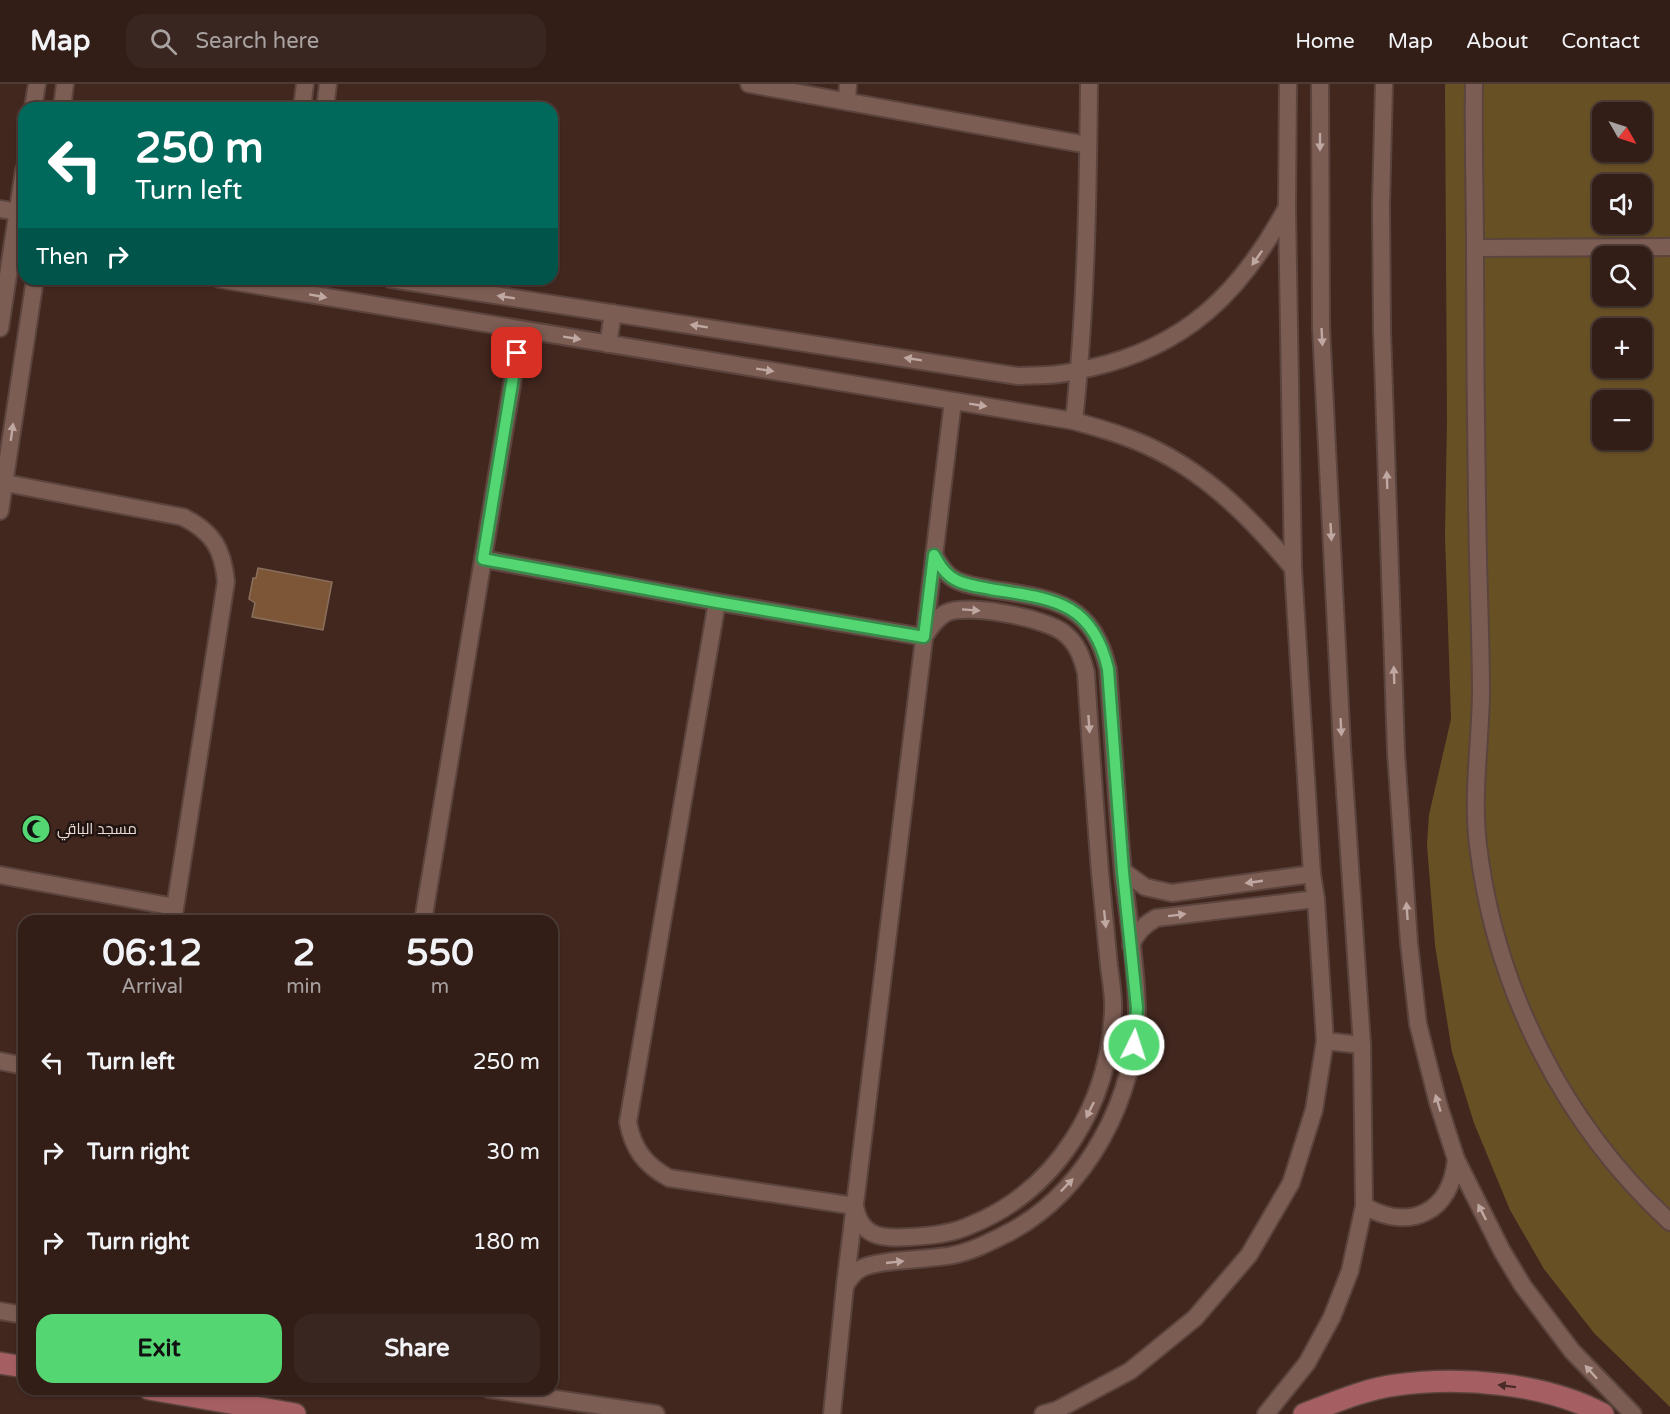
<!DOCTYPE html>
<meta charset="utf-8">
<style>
body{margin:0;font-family:"Varela Round",Cairo,sans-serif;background:#3a2620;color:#f1f3f6;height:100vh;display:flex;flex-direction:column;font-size:22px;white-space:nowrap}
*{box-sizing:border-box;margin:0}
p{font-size:20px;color:#a8a2a1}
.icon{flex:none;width:33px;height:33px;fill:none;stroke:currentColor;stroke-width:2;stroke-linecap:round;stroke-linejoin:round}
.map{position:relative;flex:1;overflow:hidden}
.side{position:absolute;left:18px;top:831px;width:540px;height:480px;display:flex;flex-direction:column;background:#321d17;border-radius:18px;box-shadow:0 2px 4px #0004,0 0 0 2px #4d3b36}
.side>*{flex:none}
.guide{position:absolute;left:18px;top:18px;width:540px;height:183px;border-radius:18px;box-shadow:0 2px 4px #0004,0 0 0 2px #4d3b36;background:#00695c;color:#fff;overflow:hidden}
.needle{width:39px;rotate:129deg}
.tools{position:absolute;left:1592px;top:18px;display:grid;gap:12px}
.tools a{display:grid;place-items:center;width:60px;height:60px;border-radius:12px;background:#321d17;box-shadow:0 2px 4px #0004,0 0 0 2px #4d3b36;font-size:30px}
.pin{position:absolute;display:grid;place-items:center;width:51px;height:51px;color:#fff;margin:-26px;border-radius:12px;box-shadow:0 3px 9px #0006}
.me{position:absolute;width:66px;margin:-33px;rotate:4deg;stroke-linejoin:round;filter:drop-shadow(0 0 4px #0008)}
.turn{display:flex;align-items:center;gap:21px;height:126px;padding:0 18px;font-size:27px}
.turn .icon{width:78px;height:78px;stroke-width:2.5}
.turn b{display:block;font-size:42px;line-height:51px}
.then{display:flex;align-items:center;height:57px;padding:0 18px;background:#0003;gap:12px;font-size:22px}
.eta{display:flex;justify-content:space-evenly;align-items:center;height:102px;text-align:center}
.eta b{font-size:36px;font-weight:700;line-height:42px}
.action{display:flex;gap:12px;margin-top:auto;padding:12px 18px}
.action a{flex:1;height:69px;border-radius:18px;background:#54d672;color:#111;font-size:24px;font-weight:700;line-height:69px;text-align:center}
.action a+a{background:#3a2620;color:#f1f3f6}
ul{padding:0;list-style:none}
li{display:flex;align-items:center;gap:18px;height:90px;padding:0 18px}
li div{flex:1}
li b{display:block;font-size:22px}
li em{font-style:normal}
header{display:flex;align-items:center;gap:36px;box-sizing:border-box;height:84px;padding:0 30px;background:#321d17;border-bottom:2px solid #4d3b36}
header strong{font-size:28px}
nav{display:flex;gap:33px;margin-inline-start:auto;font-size:21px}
.search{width:420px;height:54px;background:#3a2620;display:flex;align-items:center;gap:15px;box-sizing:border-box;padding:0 21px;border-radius:18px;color:#a8a2a1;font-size:22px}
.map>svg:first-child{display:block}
</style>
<header>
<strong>Map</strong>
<div class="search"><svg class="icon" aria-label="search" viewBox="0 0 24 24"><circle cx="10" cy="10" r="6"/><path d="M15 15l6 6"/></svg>Search here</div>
<nav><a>Home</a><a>Map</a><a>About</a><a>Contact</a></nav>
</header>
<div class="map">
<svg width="1670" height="1330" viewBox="0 0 1670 1330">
<rect width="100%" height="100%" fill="#42271f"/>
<path fill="#685025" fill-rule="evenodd" d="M1445,0H1670V1323L1594,1249L1544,1185L1510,1126L1474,1039L1452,968L1435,861L1427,761L1429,731L1451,635L1445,452L1447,336ZM1602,28H1641V68H1602ZM1602,100H1641V140H1602ZM1602,172H1641V212H1602ZM1602,244H1641V284H1602ZM1602,316H1641V356H1602Z"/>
<path fill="#7d5637" stroke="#896f5c" stroke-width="1.5" d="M258,484L332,498L323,546L252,533L255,519L249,515L253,494H256Z"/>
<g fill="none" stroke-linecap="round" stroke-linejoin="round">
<g stroke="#5b443d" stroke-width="20">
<g id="minor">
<path d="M749,0L1088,61"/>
<path d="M1384,0L1381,121L1382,246L1396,668L1409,859L1418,940L1438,1019L1456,1075L1502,1167L1523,1202L1572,1267L1633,1330"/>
<path d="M1474,0C1473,56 1475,112 1475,168C1475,270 1476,372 1478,474C1479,519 1481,566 1481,611C1480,661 1472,712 1478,761C1495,904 1564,1041 1670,1138"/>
<path d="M847,16L848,0"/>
<path d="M33,24L37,0"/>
<path d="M62,24L65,0"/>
<path d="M302,24L305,0"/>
<path d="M325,24L328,0"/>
<path d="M0,125L24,129"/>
<path d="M1475,164L1670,163"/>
<path d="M219,195L1074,337C1091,342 1107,346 1123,352C1195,377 1245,427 1293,484"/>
<path d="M391,195L1018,292C1031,291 1045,292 1059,290C1069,289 1080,286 1090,284C1186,263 1241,208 1286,125"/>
<path d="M0,244L24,86"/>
<path d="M608,260L613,229"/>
<path d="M1074,337C1086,226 1088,112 1089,0"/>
<path d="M5,399L183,433C213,448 223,465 226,498L173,837"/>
<path d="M0,427L35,195"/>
<path d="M483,475L717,518L924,553C930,544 936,534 946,529C967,519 1046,534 1064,549C1077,559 1082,573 1086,589C1090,655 1095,722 1100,788C1103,819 1106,851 1109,882C1111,897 1114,913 1113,927C1109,1019 1059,1105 971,1141C952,1150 930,1152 909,1153C882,1155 860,1153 855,1122L669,1094C645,1081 633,1065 628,1038L717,518"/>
<path d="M1123,787L1145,803L1172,809L1312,790"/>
<path d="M0,791L175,823"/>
<path d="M423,837L521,246"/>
<path d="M1131,861C1137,848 1144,841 1156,834L1316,815"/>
<path d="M1325,957L1362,961"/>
<path d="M0,977L24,982"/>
<path d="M1364,1122C1411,1148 1451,1128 1456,1075"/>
<path d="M845,1202C849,1195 853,1189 860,1185C877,1175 930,1176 953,1171C973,1167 990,1158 1008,1149C1087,1108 1137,1012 1137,924C1136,879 1128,833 1123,789C1117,721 1113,653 1108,585C1092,516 1051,515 990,505C977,502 962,501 951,493C943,487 939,480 934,471"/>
<path d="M0,1227L24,1231"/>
<path d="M489,1305L656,1330"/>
<path d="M832,1330L845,1202L953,317"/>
<path d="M1043,1330L1057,1326L1130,1287L1195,1234L1249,1171L1291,1099L1314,1026L1325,957L1316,815L1312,790L1293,484L1287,124L1288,0"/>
<path d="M1266,1330L1307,1279L1332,1233L1350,1187L1364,1122L1362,961L1342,663L1321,243L1320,0"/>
</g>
</g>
<g stroke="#5b443d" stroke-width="24">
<g id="major">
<path d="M0,1279L24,1283"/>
<path d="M149,1305L295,1330"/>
<path d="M1304,1330C1333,1319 1365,1305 1396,1301C1460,1292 1546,1299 1603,1330"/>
</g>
</g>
<use href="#minor" stroke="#7c5d54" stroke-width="16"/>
<use href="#major" stroke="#a55e62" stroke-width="21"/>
</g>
<defs><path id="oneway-solid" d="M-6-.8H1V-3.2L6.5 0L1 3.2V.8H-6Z" transform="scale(1.5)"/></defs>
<g fill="#bfa8a1">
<use href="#oneway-solid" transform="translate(1320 58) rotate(90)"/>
<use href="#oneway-solid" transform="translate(1257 174) rotate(125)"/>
<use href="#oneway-solid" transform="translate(318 212) rotate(10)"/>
<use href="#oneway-solid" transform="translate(506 213) rotate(-171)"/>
<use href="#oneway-solid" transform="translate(699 242) rotate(-171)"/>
<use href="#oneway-solid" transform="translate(1322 253) rotate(87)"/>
<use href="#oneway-solid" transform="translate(572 254) rotate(9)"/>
<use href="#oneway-solid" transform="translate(913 275) rotate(-171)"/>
<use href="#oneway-solid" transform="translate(765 286) rotate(9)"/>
<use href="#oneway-solid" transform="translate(978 321) rotate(9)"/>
<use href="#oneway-solid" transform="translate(12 348) rotate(-82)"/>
<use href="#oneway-solid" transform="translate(1387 396) rotate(-92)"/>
<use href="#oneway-solid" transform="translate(1331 448) rotate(87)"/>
<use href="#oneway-solid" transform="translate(971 526) rotate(4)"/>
<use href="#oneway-solid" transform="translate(1394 591) rotate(-92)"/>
<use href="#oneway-solid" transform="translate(1089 640) rotate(86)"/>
<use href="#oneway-solid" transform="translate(1341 643) rotate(87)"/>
<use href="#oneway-solid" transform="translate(1254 798) rotate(172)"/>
<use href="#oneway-solid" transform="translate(1407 827) rotate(-94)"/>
<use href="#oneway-solid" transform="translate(1177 831) rotate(-7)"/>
<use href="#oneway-solid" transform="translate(1105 835) rotate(84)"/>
<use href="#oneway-solid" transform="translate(1438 1019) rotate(-107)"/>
<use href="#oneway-solid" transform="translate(1090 1026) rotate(116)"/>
<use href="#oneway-solid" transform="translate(1067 1101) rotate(-46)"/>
<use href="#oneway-solid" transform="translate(1482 1128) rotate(-117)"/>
<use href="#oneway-solid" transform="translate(895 1178) rotate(-6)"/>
<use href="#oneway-solid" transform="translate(1591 1288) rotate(-132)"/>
</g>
<use fill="#482a29" href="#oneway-solid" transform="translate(1507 1302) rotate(-173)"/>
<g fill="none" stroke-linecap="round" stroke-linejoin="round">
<g stroke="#378b4a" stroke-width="15">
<path id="route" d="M517,269L483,475L717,518L924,553L934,471C939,480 943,487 951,493C962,501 977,502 990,505C1051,515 1092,516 1108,585L1123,788L1137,924L1134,961"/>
</g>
<use href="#route" stroke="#54d672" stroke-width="10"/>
</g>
<defs>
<g id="mosque-disc" transform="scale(1.5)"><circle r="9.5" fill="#54d672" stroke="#201410"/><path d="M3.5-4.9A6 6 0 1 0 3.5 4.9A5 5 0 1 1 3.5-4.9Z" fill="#111"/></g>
</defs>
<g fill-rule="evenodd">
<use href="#mosque-disc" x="36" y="745"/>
</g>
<g text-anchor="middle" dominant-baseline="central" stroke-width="5" stroke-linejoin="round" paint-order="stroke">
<g font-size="15" fill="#ecdad4" stroke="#201410" text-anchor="start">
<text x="57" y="745">مسجد الباقي</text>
</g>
</g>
</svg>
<div class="tools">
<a><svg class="needle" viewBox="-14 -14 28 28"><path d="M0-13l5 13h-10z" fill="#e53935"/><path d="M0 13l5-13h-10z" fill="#a8a2a1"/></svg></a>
<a><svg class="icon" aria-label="sound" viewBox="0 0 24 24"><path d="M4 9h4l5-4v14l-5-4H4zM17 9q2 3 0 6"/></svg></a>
<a><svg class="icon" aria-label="search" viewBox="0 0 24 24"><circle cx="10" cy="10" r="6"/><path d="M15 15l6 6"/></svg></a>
<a>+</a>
<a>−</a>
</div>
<div class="pin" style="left:517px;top:269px;background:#d93025"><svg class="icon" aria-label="arrive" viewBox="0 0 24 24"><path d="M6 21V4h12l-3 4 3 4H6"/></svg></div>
<svg class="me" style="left:1134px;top:961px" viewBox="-20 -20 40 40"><circle r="17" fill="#54d672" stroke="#fff" stroke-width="3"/><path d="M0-11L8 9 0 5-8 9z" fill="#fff"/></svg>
<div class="guide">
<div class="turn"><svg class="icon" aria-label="left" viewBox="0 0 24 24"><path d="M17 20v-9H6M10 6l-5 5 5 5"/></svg><div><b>250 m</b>Turn left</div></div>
<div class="then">Then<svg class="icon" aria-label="right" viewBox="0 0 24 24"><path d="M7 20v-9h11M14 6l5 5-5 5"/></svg></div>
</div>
<section class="side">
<div class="eta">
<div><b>06:12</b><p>Arrival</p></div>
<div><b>2</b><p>min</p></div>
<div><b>550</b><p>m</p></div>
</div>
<ul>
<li><svg class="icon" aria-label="left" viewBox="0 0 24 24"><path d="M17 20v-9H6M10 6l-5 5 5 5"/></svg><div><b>Turn left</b></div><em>250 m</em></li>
<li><svg class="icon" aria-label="right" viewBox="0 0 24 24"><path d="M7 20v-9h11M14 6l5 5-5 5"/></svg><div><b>Turn right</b></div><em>30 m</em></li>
<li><svg class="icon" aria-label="right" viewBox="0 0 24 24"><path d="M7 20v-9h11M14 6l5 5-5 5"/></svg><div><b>Turn right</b></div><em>180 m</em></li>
</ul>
<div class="action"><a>Exit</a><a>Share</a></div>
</section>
</div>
